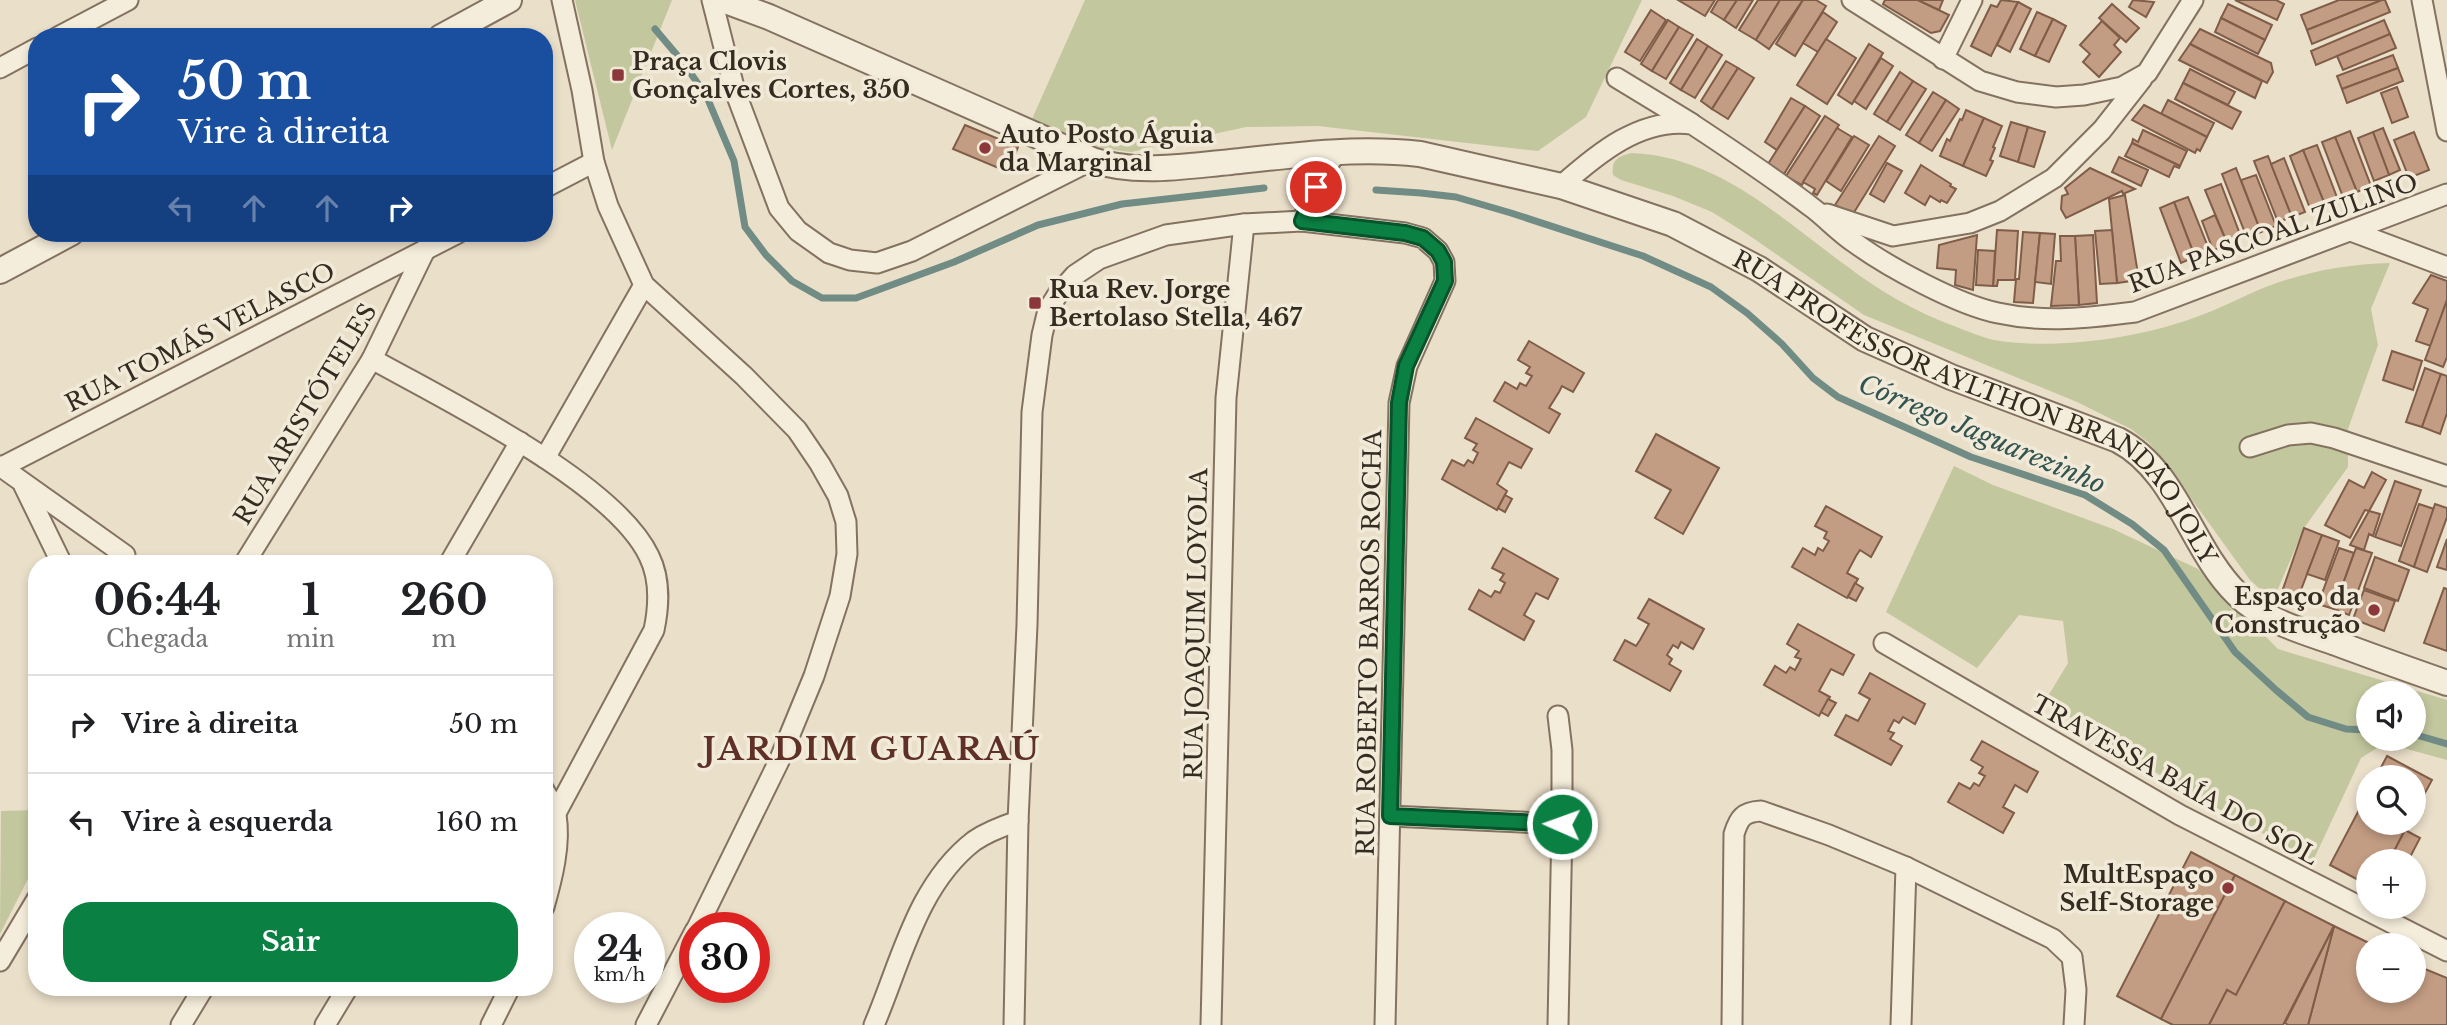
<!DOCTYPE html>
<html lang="pt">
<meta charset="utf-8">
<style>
body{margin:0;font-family:"Libre Baskerville",serif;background:#f2f2f2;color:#202124;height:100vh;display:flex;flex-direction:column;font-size:26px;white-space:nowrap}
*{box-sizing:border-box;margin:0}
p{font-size:23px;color:#757577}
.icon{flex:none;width:38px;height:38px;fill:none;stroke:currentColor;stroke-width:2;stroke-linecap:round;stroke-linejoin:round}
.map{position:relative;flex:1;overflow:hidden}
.details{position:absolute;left:28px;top:555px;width:525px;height:441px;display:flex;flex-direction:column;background:#fff;border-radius:28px;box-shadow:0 4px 10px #0003}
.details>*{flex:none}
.banner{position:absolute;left:28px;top:28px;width:525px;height:214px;border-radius:28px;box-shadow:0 4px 10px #0003;background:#1a4fa0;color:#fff;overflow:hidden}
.controls{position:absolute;left:2356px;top:681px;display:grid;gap:14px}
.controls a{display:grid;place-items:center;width:70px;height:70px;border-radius:50%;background:#fff;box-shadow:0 4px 10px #0003;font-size:35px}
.speed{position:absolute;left:574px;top:912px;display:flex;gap:14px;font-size:35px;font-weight:700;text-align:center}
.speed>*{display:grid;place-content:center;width:91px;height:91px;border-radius:50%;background:#fff;box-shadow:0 4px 10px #0003;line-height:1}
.speed small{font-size:18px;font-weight:400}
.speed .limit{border:10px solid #d22;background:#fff;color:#111}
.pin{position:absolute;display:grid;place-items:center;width:60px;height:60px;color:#fff;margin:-30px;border:4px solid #fff;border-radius:50%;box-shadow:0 2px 7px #0007}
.me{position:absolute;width:77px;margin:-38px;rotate:272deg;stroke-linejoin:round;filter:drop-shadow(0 0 5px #0008)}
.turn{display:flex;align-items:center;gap:24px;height:147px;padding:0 35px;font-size:32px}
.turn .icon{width:91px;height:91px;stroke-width:2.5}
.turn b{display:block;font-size:49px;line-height:60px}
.lanes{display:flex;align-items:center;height:66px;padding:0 35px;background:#0003;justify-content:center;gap:35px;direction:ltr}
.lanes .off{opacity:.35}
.eta{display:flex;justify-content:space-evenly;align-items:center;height:119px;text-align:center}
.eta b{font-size:42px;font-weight:800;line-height:49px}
.action{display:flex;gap:14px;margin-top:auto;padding:14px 35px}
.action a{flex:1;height:80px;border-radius:28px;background:#0b8043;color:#fff;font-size:28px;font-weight:800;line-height:80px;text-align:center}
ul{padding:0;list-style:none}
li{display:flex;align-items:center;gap:21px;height:98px;padding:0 35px;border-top:2px solid #e0e0e0}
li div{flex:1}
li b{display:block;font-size:26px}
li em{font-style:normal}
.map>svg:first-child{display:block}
</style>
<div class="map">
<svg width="2447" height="1025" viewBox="0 0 2447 1025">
<rect width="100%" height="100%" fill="#eadfc9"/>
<g fill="#c3c79e" fill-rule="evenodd">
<path d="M575,0H672L612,150Z"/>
<path d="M1085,0H1642L1586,117L1538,151L1318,126L1246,127L1131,152L1084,146L1032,119Z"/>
<path d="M1632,153C1720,157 1781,219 1848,267C1881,292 1916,312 1954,326C1967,331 1981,337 1994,340C2053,350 2132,339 2188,320C2212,312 2234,301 2256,291C2299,273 2344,264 2390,263L2371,309L2378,345L2348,429V467L2304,528L2275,596L2261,590L2250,580L2167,465L2149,443L2131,429L2077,402L1864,315L1750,236L1712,212L1673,196L1621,180L1613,175C1611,160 1618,156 1632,153Z"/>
<path d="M1954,466L1993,485L2113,529L2198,569L2278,649L2447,700V760L2385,743L2361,758L2313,861L2180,788L2045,701L2068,663L2063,621L2019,615L1977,668L1886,612ZM2368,693H2413V738H2368Z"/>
<path d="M37,810V861L0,934L1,811Z"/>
</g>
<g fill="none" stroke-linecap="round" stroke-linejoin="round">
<g stroke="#718c85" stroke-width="7">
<path d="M655,29L682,61L706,95L734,161L745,227L766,255L792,281L822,298H856L954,262L1038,225L1122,204L1264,188"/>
<path d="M1376,190L1421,193L1456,197L1511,213L1643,256L1711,287L1747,313L1782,344L1813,378L1838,397L1971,457L2085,495L2132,524L2164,550L2235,652L2276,690L2308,717L2346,729L2368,730"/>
<path d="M2413,734L2447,744"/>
</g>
</g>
<g fill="#c39d83" stroke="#805d48" stroke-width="2">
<path d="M1678,0H1715L1705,16Z"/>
<path d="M1718,0H1737L1724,20L1711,12Z"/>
<path d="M1737,0H1753L1736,28L1724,20Z"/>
<path d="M1758,0H1780L1756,40L1739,30Z"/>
<path d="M1780,0H1803L1769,49L1756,40Z"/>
<path d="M1803,0H1816L1826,6L1795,56L1776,44Z"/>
<path d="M1885,0H1918L1949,15L1940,31L1931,33L1883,4Z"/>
<path d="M1918,0H1943L1939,10Z"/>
<path d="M2001,0L2018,2L1991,56L1971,46L1991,5L1997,7Z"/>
<path d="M2133,0L2154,2L2146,17L2129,7Z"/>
<path d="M2235,0H2276L2284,4L2277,20Z"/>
<path d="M2339,0H2382L2307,30L2301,15Z"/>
<path d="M2382,0H2385L2390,12L2312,44L2307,30Z"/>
<path d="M2018,2L2031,9L2010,52L1997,45Z"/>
<path d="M2112,4L2139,28L2126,42L2099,18Z"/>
<path d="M2228,4L2272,25L2265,40L2221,18Z"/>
<path d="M1651,10L1666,20L1640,61L1625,52Z"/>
<path d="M1823,12L1837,22L1818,52L1803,43Z"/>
<path d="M2037,12L2053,19L2035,56L2020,49Z"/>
<path d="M2221,18L2265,40L2258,54L2215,32Z"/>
<path d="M2053,19L2066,26L2049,62L2035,56Z"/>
<path d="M1668,20L1679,27L1652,71L1641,64Z"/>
<path d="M2384,20L2390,34L2316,65L2311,51Z"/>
<path d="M2102,21L2120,38L2114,45L2121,52L2099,77L2083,62L2090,54L2080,45Z"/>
<path d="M1679,27L1693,35L1666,79L1652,71Z"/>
<path d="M2200,29L2271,63L2273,72L2267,83L2190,44Z"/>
<path d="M2390,34L2396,48L2343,70L2337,56Z"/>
<path d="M1697,39L1708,46L1681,90L1670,83Z"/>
<path d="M1826,39L1856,58L1827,104L1797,85Z"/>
<path d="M1869,44L1883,53L1852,104L1838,95Z"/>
<path d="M2190,44L2262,81L2255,98L2179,60Z"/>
<path d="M1708,46L1722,55L1695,98L1681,90Z"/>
<path d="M2393,55L2398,68L2342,89L2337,76Z"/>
<path d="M1881,58L1893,66L1866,109L1854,101Z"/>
<path d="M1726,61L1738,68L1712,109L1701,101Z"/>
<path d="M1738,68L1754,78L1728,119L1712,109Z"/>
<path d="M2398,68L2403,81L2347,103L2342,89Z"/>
<path d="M2190,69L2235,92L2228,105L2183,83Z"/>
<path d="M1900,72L1913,81L1887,122L1874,114Z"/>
<path d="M1913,81L1926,89L1900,130L1887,122Z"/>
<path d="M2183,83L2241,112L2232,129L2175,99Z"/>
<path d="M2397,87L2408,117L2392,123L2381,93Z"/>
<path d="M1933,92L1946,100L1919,143L1906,135Z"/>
<path d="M1791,98L1805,106L1777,150L1765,142Z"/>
<path d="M1946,100L1959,109L1932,151L1919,143Z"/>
<path d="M2168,100L2214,123L2207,137L2161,114Z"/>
<path d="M2144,105L2207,137L2200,151L2197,149L2195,153L2132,120Z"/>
<path d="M1805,106L1820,116L1784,174L1768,164Z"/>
<path d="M1966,110L1984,118L1963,166L1940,156L1947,139L1950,141L1960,119L1962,120Z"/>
<path d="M1825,116L1839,125L1802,185L1786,176Z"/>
<path d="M1984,118L2002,126L1993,147L1995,148L1990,160L1993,161L1986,176L1963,166Z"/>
<path d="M2011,122L2028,127L2018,162L2000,156Z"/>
<path d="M965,125L1018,147L1008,172L953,149Z"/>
<path d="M2028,127L2045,132L2034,167L2018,162Z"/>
<path d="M1837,128L1852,137L1817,195L1813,193L1815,189L1803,182Z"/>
<path d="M2383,128L2400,170L2389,175L2373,132Z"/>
<path d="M2143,130L2187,151L2180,166L2132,143L2133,139L2138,142Z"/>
<path d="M2350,131L2371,186L2357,192L2335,137Z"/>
<path d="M2373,132L2389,175L2374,181L2358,138Z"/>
<path d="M2414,132L2429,170L2409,178L2394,140Z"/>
<path d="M1854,136L1869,145L1841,191L1826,181Z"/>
<path d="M1879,136L1895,146L1853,214L1835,205Z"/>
<path d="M2335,137L2357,192L2343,197L2322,142Z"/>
<path d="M2132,143L2180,166L2179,168L2174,166L2169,177L2125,156Z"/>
<path d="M2317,145L2338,200L2325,205L2303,150Z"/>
<path d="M2303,150L2325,205L2311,211L2290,156Z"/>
<path d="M2268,156L2292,217L2278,222L2254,161Z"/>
<path d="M2119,157L2148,170L2141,186L2112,172Z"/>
<path d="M2284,158L2305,212L2292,217L2271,164Z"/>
<path d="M1887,163L1902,171L1884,202L1870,194Z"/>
<path d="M1921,165L1951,184L1950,186L1956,189L1947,203L1941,200L1940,202L1930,196L1925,205L1905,193Z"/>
<path d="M2090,168L2135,189L2123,194L2122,191L2066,218L2061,209L2062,196L2068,194L2065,188Z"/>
<path d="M2236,168L2261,232L2247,238L2222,174Z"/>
<path d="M2256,175L2276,226L2261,232L2241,180Z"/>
<path d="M2221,184L2241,237L2227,243L2205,190Z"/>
<path d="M2125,195L2139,280L2117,283L2109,199Z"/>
<path d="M2188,197L2210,252L2195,257L2174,202Z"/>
<path d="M2174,202L2195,257L2181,263L2160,208Z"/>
<path d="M2215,215L2228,245L2213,250L2202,221Z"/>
<path d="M1997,230L2018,231L2015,280H1998L1997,286H1993Z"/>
<path d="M2112,230L2117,283L2100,284L2095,231Z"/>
<path d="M2023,232L2040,233L2033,303L2014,302L2016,279H2019Z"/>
<path d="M2040,233L2055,234L2051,284L2035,282Z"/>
<path d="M1977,235L1973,290L1955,285L1956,270L1937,268L1939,245Z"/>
<path d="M2093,235L2097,303L2079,305L2075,236Z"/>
<path d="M2060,236H2075L2079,305L2051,306L2056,261H2061Z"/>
<path d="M1978,250L1995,251L1993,286L1976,285Z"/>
<path d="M2431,275L2447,281V300L2431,346L2416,341L2428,309L2413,303Z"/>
<path d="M2447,300V357L2443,367L2425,360Z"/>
<path d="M1529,341L1584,373L1573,392L1562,386L1559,392L1549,408L1560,414L1549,433L1494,401L1505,382L1517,389L1520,383L1526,386L1532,376L1526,373L1530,367L1518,360Z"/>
<path d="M2392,351L2422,361L2413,390L2383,380Z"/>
<path d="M2425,368L2441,374L2422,427L2406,422Z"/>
<path d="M2441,374L2447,376V413L2440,434L2422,427Z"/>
<path d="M1476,418L1532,449L1521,468L1509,462L1497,484L1507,491L1497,510L1442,479L1452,460L1464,466L1468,460L1473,463L1478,453L1473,450L1477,444L1465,438Z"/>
<path d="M1656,434L1719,468L1683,534L1655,518L1671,490L1636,471Z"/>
<path d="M2372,472L2386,480L2369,511L2365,510L2350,538L2325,525L2349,480L2364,488Z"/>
<path d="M2395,481L2421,490L2401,546L2375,537Z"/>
<path d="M1505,495L1512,499L1505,512L1498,508Z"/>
<path d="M2419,504L2434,509L2414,567L2399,561Z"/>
<path d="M2435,504L2447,508V517L2427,572L2414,567Z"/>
<path d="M1826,506L1882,537L1871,557L1860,550L1856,556L1847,573L1858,579L1847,598L1792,567L1803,548L1815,555L1818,548L1823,551L1829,541L1824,538L1827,532L1815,526Z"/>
<path d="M2369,511L2380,514L2373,536L2369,534L2364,550L2350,545Z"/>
<path d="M2304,528L2322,535L2299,595L2283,589Z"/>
<path d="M2322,535L2339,541L2325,580L2307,574Z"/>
<path d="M2447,539V570L2437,567Z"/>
<path d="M1503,548L1558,579L1548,599L1536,593L1524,615L1534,621L1524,640L1469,609L1479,590L1491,597L1495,591L1500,593L1505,583L1500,580L1504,574L1492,568Z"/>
<path d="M2339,548L2354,553L2334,609L2318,604Z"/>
<path d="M2356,548L2372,553L2349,615L2334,609Z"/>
<path d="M2375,557L2409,570L2398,601L2364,588Z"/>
<path d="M1855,583L1863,588L1856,601L1848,597Z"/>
<path d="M2444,588L2447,589V651L2424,643Z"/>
<path d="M2364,590L2395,601L2384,631L2353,619Z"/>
<path d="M1649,599L1704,629L1693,649L1681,642L1678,648L1673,645L1667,655L1672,659L1669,664L1681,671L1670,691L1614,660L1625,640L1636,646L1640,640L1649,624L1638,618Z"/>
<path d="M1798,624L1854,655L1843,675L1831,669L1819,691L1830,697L1819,716L1764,685L1775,666L1786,673L1790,667L1795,670L1801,659L1795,657L1799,651L1787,644Z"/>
<path d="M1870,673L1925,704L1915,724L1903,717L1899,723L1894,720L1888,731L1894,733L1890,739L1902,746L1891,765L1835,735L1846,715L1858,721L1870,699L1859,693Z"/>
<path d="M1828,699L1836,703L1828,716L1821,712Z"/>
<path d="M1982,741L2038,772L2027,792L2015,785L2003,807L2014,813L2003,833L1948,802L1959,783L1970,789L1974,783L1979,786L1985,776L1979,773L1983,767L1971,760Z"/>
<path d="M2387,756L2432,780L2413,815V777H2376Z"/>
<path d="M2368,793V822H2409L2389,861H2368V885L2330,865Z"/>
<path d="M2405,830L2420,838L2408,861H2389Z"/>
<path d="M2191,852L2235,875L2161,1019L2117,996Z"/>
<path d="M2235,875L2285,901L2236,995L2227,990L2209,1025H2173L2161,1019Z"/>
<path d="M2285,901L2334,926L2283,1025H2209L2227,990L2236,995Z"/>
<path d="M2334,926L2373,945H2368V990H2413V964L2447,978V1025H2308Z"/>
<path d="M2334,926L2308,1025H2288L2285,1023Z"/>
</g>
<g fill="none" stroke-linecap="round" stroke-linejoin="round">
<g stroke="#847260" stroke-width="23">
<g id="minor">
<path d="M562,0L582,90L594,162L608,206L644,285L744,376L797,430L820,464L838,496L846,522L847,554L840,596L814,676L779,761L697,928"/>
<path d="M712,0L735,91L779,208L798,231L829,253L850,260L877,263L912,251L1092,160"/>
<path d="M1852,0L1980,81L2017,92L2056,97L2084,95L2122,87L2147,73L2193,0"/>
<path d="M2422,0L2447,131"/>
<path d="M58,37L128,0"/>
<path d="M1943,59L1972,0"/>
<path d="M0,68L37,48"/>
<path d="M1617,78L1691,123"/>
<path d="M1561,186C1597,154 1641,117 1692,124C1733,151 1775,179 1814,209C1828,220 1840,233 1855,243C1888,267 1958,305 1998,313C2044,323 2088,318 2135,312L2447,194"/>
<path d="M544,188L594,162"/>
<path d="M1827,214L1893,236L1970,223L2000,211L2054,178L2102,130L2142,79"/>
<path d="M1302,221L1324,170L1337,152"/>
<path d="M2351,231L2447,267"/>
<path d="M372,359C445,400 614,482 649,556C661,580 659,606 654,630L556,813"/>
<path d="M2250,447L2288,435L2311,433L2334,438L2447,476"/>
<path d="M545,458L644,285"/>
<path d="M0,466L125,555"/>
<path d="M2,467L458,233"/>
<path d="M24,486L62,564"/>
<path d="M244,564L372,359L425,250"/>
<path d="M449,564L520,442"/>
<path d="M1884,643L2180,815L2447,951"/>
<path d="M544,790C548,798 555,807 556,815C561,844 552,879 544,907"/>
<path d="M1390,816L1562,824"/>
<path d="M0,961L37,899"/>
<path d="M181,1025L204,987"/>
<path d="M325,1025L348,987"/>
<path d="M491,1025L510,987"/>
<path d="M646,1025L695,931"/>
<path d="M874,1025C901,962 917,885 974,841C987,832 1003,826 1018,821"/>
<path d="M1014,1025L1018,821L1027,625L1032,412L1042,335L1048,310L1058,294L1075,275L1099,259L1166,235L1244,224L1302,221L1405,233L1423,238L1438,251L1444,262L1445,281L1407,366L1399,403L1385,1025"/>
<path d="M1211,1025L1226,398L1244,224"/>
<path d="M1558,1025L1562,824V750L1558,716"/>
<path d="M1732,1025L1734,834C1739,818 1743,812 1761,811L1829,835L1906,867L2053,939L2072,957L2076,990L2074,1025"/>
<path d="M1901,1025L1906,867"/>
</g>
</g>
<g stroke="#847260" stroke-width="28">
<g id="tertiary">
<path id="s1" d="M723,0L769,17L1092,160C1136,175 1186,166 1231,162C1294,155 1357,147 1420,154L1561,186L1673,224L1759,269L1865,339L1951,377L2118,440C2177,471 2191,549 2237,594C2264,621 2302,631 2336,643C2373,657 2410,670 2447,683"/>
<path d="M441,37L509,0"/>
<path d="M0,271L71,233"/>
</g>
</g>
<use href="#minor" stroke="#f5eddb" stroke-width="19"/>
<use href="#tertiary" stroke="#f5eddb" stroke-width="24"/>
</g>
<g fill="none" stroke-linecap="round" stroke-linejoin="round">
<g stroke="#07532c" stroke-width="18">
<path id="route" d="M1316,187L1302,221L1405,233L1423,238L1438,251L1444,262L1445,281L1406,366L1399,403L1390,816L1562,824"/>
</g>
<use href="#route" stroke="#0b8043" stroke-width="12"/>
</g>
<g fill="#8c3739" stroke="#f2ead8" stroke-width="2.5">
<rect x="611" y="68" width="14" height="14" rx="3.5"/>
<circle cx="985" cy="148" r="7"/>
<rect x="1028" y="296" width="14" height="14" rx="3.5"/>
<circle cx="2374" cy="610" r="7"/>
<circle cx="2228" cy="888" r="7"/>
</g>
<g text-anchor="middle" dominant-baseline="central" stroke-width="7" stroke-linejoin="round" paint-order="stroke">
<g font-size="24" font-weight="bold" fill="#362b21" stroke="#f2ead8" text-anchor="start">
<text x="632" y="61">Praça Clovis<tspan x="632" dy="28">Gonçalves Cortes, 350</tspan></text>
<text x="999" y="134">Auto Posto Águia<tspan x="999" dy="28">da Marginal</tspan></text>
<text x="1049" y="289">Rua Rev. Jorge<tspan x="1049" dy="28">Bertolaso Stella, 467</tspan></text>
<text x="2360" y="596" text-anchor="end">Espaço da<tspan x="2360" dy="28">Construção</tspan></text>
<text x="2214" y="874" text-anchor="end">MultEspaço<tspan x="2214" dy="28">Self-Storage</tspan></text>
</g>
<g font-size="24" fill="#362b21" stroke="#f2ead8">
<text transform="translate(2273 233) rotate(-20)">RUA PASCOAL ZULINO</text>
<text transform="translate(200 337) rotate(-27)">RUA TOMÁS VELASCO</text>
<text stroke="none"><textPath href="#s1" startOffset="1356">RUA PROFESSOR AYLTHON BRANDÃO JOLY</textPath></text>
<text transform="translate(305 414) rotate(-59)">RUA ARISTÓTELES</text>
<text transform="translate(1196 624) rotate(-89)">RUA JOAQUIM LOYOLA</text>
<text transform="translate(1369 643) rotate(-89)">RUA ROBERTO BARROS ROCHA</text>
<text transform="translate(2175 780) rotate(29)">TRAVESSA BAÍA DO SOL</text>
</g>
<g font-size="26" font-style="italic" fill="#335451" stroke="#f2ead8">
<text transform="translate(1982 434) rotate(23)">Córrego Jaguarezinho</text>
</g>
<g font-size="32" font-weight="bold" letter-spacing="2" fill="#5e3026" stroke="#f2ead8">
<text x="872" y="749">JARDIM GUARAÚ</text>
</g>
</g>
</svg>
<div class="controls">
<a><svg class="icon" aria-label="sound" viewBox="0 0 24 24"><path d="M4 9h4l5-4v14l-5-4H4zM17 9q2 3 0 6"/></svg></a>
<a><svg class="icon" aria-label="search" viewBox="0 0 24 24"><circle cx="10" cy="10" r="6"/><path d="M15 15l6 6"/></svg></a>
<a>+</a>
<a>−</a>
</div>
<div class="speed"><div>24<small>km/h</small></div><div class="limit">30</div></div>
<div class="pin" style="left:1316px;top:187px;background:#d93025"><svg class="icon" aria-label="arrive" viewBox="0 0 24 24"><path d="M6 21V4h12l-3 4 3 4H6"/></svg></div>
<svg class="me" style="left:1562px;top:824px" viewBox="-20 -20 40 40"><circle r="17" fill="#0b8043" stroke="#fff" stroke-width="3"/><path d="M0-11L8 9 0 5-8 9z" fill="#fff"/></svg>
<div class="banner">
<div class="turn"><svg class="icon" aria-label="right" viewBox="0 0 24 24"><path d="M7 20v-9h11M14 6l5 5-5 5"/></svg><div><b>50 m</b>Vire à direita</div></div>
<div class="lanes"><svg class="icon off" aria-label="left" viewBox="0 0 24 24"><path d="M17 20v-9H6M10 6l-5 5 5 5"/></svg><svg class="icon off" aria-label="ahead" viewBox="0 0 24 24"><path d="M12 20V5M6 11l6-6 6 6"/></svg><svg class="icon off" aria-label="ahead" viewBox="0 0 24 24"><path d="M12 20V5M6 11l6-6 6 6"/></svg><svg class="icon" aria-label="right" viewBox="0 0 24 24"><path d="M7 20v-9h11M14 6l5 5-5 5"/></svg></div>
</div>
<section class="details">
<div class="eta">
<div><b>06:44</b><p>Chegada</p></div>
<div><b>1</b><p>min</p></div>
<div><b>260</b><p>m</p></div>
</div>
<ul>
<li><svg class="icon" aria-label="right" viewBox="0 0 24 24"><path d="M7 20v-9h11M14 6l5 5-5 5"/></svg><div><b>Vire à direita</b></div><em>50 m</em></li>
<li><svg class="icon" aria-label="left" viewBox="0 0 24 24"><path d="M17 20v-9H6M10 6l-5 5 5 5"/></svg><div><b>Vire à esquerda</b></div><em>160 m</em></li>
</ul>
<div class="action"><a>Sair</a></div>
</section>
</div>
